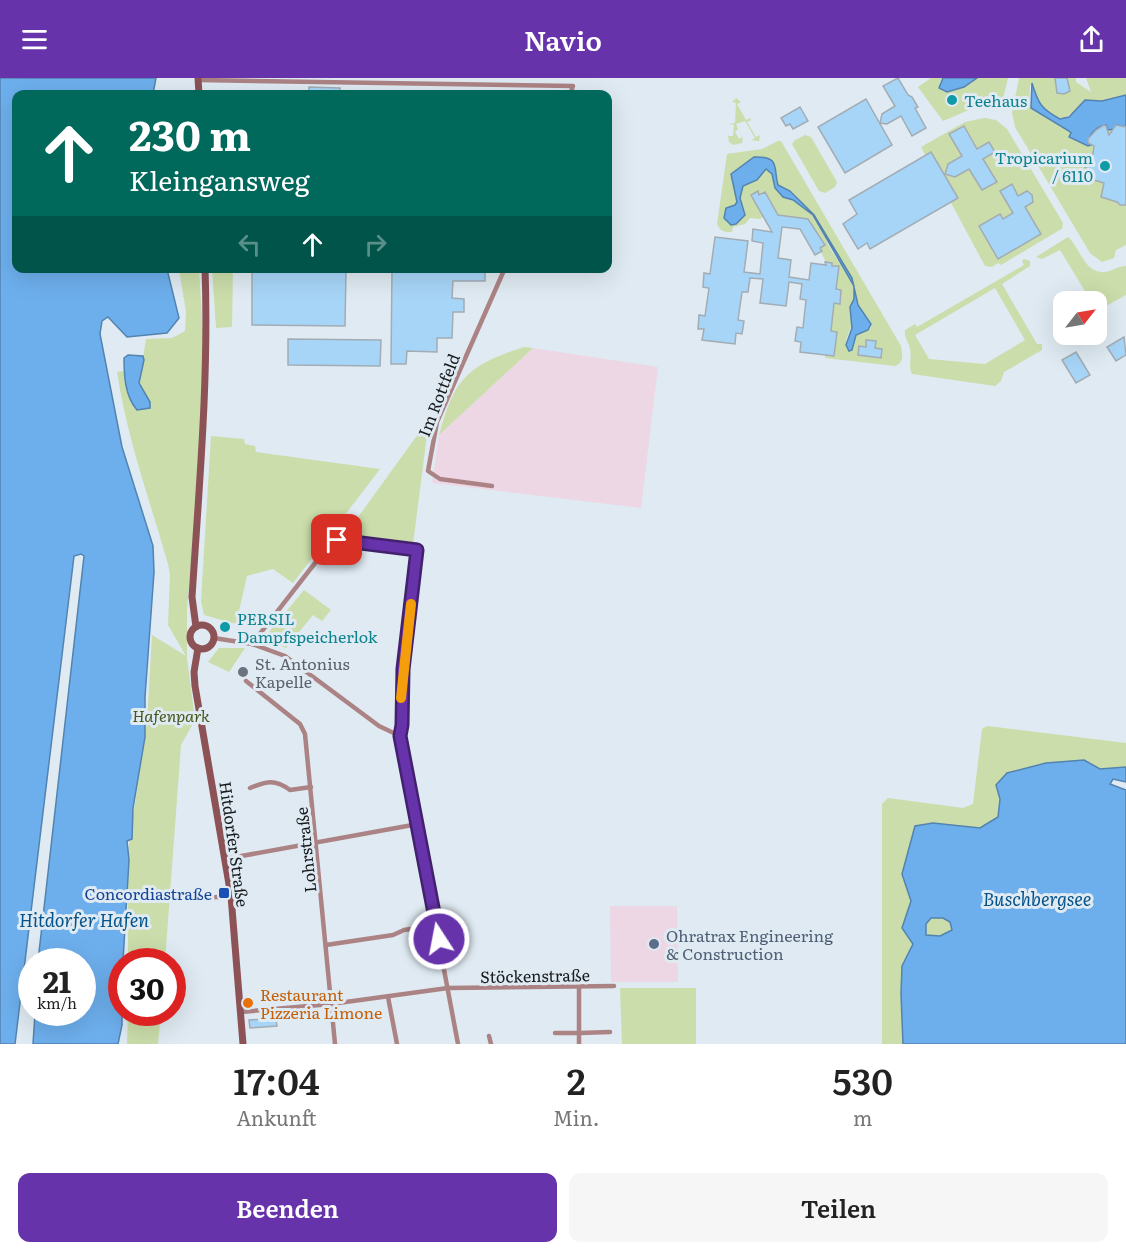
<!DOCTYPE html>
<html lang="de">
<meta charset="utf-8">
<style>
body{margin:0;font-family:Literata,serif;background:#f6f6f6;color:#222;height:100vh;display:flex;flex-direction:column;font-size:22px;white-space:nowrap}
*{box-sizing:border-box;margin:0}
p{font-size:20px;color:#767676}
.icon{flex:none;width:33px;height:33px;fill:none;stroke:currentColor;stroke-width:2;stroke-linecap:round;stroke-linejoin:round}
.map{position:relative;height:966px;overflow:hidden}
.details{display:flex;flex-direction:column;background:#fff;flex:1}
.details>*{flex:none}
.top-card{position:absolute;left:12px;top:12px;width:600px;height:183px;border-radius:12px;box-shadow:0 6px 24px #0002;background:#00695c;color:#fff;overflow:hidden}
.needle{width:39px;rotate:59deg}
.fabs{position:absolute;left:1053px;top:213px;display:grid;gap:12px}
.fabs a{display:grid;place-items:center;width:54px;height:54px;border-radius:12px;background:#fff;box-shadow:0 6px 24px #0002;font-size:30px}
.speed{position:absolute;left:18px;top:870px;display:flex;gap:12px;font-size:30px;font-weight:700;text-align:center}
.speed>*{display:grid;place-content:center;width:78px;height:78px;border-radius:50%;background:#fff;box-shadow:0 6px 24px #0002;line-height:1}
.speed small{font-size:15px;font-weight:400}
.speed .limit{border:9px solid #d22;background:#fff;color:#111}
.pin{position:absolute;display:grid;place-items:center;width:51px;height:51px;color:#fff;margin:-26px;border-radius:12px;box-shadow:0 3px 9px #0006}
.me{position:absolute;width:66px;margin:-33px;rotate:349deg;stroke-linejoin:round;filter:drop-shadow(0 0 4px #0008)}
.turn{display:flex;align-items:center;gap:21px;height:126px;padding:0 18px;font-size:27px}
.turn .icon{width:78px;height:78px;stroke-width:2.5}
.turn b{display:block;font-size:42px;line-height:51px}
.lanes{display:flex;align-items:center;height:57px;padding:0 18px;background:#0003;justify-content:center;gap:30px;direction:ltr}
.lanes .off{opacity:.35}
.eta{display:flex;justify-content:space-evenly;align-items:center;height:102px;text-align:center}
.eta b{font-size:36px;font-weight:600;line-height:42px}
.button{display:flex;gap:12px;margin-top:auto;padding:12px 18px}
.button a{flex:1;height:69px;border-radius:12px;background:#6733aa;color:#fff;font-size:24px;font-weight:600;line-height:69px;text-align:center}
.button a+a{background:#f6f6f6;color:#222}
header{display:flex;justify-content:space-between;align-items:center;height:78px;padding:0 18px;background:#6733aa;color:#fff;font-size:27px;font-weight:600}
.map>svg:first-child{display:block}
</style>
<header><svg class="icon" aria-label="menu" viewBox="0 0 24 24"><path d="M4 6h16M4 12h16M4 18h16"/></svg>Navio<svg class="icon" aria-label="share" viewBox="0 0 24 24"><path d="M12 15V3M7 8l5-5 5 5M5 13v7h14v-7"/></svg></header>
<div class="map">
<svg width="1126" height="966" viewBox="0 0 1126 966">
<rect width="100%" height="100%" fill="#dfeaf2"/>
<g fill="#edd7e5">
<path d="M533,270L658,289L641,430L432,405L439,357Z"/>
<path d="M610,828H677L678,904H611Z"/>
</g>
<g fill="#cbddab" fill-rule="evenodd">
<path d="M931,0H943L939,5L970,6L977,0H1008L1001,29H976L943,43L918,9Z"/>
<path d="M1019,0H1076V4L1091,14L1086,0H1126V17L1084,26L1065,40C1045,40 1037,21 1030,6C1030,12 1029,21 1030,26C1034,36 1062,47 1071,55L1070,59L1086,67L1090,66L1087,63C1091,56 1097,48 1106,47L1108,52L1114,51L1117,47L1126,49V167L1116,172L1114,180L1102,184L1090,175L1015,49L1012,35Z"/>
<path d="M736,20L741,24L737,26L746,42L750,40L751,42L747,44L756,59L760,57L759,63L751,62L755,60L745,43L736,46L738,51L735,54L739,61L743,59L742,65L733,67L729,64L728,58H733L734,47L729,46L735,45L736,25L732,24Z"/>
<path d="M984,40L996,42L1007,51L1063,145L1062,151L1058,153L1001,187L998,185L992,189L985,188L921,69L965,44Z"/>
<path d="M805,57L811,59L837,104L835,109L825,115L819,113L792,66L795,62Z"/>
<path d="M778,63H781L901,268C902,276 905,284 895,288L825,280L830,192L817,166L801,148L766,137L760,141L750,140L745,146L733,149L732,154C724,154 721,154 717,146L727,76L762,71ZM763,79L775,86L778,107L790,113L814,137L854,205C847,194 837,182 830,170C825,160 820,146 813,137C803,125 781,121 775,110C771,102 776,95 766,91L759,99L743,108L740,120L744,133L726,130L735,127L737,124L731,96L749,83ZM854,208L858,227L870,243L871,250L856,257L854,267L847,272L846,262L853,243L850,229L854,221Z"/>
<path d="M1068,159C1080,169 1083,193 1102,194C1110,195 1117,188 1126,188V217L1097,233L1096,224L1091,223L1060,172L1042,181L1036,179Z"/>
<path d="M1024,181L1030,183V188L1002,206L1037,266H1042V272L1004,294L1001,303L995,308L912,296C908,288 912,280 910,271C909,264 904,260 905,252L915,246L917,249L1024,187L1022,183ZM995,210L1025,262L985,286L929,281L915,257Z"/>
<path d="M179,191H199L203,258L200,373L187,532V580L195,642L181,667L165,883H128V773L147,644L152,557L186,578L168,547L170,497L168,486C150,423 127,360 117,294L124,293L131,325L137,332L150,324L139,305L146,261L172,260L185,253L186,234Z"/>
<path d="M212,191H233L232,249L216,250Z"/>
<path d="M524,269L533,270L439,357C454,300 468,287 524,269Z"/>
<path d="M429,341L413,466L411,468L343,460Z"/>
<path d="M211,358L244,361L245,366L255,368L256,374L380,391L293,505L273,491L247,498L236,546L204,537L201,523Z"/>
<path d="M304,512L331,532L322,543L313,537L286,570L264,560Z"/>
<path d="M219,570H245L229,594L208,584Z"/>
<path d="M987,648L1126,665V689L996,707L1000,721L998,739L980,750L933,745L915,748L902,796L911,823L902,850L913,866L902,888L901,916L903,966H882V726L888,720L963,730L973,726L982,651Z"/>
<path d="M931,840H944L950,844L952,852L940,858L926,857V846Z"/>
<path d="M620,910H696V966H622Z"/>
<path d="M128,935H161L158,966H127Z"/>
</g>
<g fill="#6dafed" stroke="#5383af" stroke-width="1.5" fill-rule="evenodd">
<path d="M0,0H156L153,16H16V190L167,191L179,240L167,255L127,259L108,239L102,243L100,256L122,369L153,468L154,494L145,619V659L133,730L132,761L127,763L129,782L123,883L122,884V947L118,966H33L35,935L82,934V884L38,883L84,478L81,476L74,478L15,966H0Z"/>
<path d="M943,0H977L964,9L947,14L939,10Z"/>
<path d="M1032,5C1038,25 1041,31 1060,41L1069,39L1085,22L1102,23L1126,17V49L1117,47L1115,51L1108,52L1106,47C1097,48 1089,56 1088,65L1091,67L1088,68L1069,59L1071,55L1069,53L1031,30Z"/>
<path d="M754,79C781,78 773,90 778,107L790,113L814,137L852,200L858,227L871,246L868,252L856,257L852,272L849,273L846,267L852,250L850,229L854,221V208L813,137L793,122L783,119L775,110L772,96L766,91L757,102L743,108L740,120L745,137L736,146L731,147L724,140L726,130L735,127L737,124L731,96Z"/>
<path d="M128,277L143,278L144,282L139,305L150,324V330L137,332C125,318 124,298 124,280Z"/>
<path d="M1084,682L1100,691L1126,689V704L1113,701L1110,706L1126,712V966H903L901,916L902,888L913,866L902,850L911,823L902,796L915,748L933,745L980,750L998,739L1000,721L996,707L1007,695L1046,685ZM931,840H943L950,844L952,852L940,858L926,857V846Z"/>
</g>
<g fill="#a7d5f7" stroke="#a2acb4" stroke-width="1.5">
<path d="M898,0L908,17L912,19L918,29L915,30L926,50L912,58L901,38L887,46L880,45L882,36L895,28L883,8Z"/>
<path d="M1055,0H1067L1070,13L1064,16L1057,15Z"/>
<path d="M309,9L340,10V16H309Z"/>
<path d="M866,21L892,67L845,95L818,49Z"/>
<path d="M800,29L808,43L793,51L790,46L786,48L781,40Z"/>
<path d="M1104,47L1106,48L1109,57L1116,47L1126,49V127H1120L1117,124L1101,119L1104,105L1094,102L1083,86L1082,77L1093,76L1094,68L1088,65V61L1096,52Z"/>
<path d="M964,48L977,71L989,64L995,74L983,81L997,104L982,112L969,91L955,99L945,96L948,86L962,78L949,56Z"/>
<path d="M931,74L958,120L870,171L867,165L858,171L843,146L857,136L849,122Z"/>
<path d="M1012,106L1018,118L1027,113L1032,117L1033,124L1025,129L1041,156L998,181L979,148L1000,136L1003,141L1013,135L1000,113Z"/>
<path d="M758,113L759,117L765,114L778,137L808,141L825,167L820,170L822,173L815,177L800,151L782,149L778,180L791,182L789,199L809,202L811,185L826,187L825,184L832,185V188H839L836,211L841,212L840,226L834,225L831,253L837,254L834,278L800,274L801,264L795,263L797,249L803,250L806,222L800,221L802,206L789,204L786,228L760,225L763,201L750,200L748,214H742L738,242L744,243L742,256L736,255L735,266L702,262L704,251H698L699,237L705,238L709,210L703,209L704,195L710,196L715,159L748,163L744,194L760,196L763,165L752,163L753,151L772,154L751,117Z"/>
<path d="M252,190H346L345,248L252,247Z"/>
<path d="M392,190H485V203H453L452,220L464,221V234H453L452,260H437V274L407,273L406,286H391Z"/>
<path d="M1124,259L1126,277L1116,283L1107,269Z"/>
<path d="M288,261L381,262L380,288L288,287Z"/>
<path d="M866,262L876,263L875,270L882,271L881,280L858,277L859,268L866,269Z"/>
<path d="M1076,274L1090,297L1076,305L1062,282Z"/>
<path d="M276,940L277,948L250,950L249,942Z"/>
</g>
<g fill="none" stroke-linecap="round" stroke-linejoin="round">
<g stroke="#ac8385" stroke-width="4.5">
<path d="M199,2L573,8L570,16"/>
<path d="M492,408L440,401L428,393L437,344L505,190"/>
<path d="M214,560L252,566L285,578L379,648L400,658L458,966"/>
<path d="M252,566L333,462L417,472L403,591L402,647L400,658"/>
<path d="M246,603L300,646L305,656L335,966"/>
<path d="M250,710C267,703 275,701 290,712L311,709"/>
<path d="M225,781L418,746"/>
<path d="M190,821L231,818"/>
<path d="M326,867L393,857L404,852L436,847"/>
<path d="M388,919L397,966"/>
<path d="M241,934L331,926L448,910L614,908"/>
<path d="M555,955H579"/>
<path d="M580,955L610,954"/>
<path d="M489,958L491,966"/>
<path d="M579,966V908"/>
</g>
<g stroke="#8c5256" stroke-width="7">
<path d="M198,0L199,16"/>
<circle cx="202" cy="559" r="12"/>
<path d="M196,549L192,519C199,409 209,301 205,190"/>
<path d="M198,570L194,594L195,608L231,818L243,966"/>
</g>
</g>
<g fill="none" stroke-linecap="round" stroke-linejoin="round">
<g stroke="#43216e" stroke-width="15">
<path id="route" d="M337,462L417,472L403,591L402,647L400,658L439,861"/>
</g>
<use href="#route" stroke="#6733aa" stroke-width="10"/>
<path stroke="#f59e0b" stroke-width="10" d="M401,620L411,526"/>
</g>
<g fill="#0f9aa8" stroke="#dfeaf2" stroke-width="2">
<circle cx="952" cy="22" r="6"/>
<circle cx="1105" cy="88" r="6"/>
<circle cx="225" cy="549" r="6"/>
</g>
<circle fill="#6b7280" stroke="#dfeaf2" stroke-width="2" cx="243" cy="594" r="6"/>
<rect fill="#1a4fb4" stroke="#dfeaf2" stroke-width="2" x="218" y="809" width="12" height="12" rx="3"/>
<circle fill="#5c6f8a" stroke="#dfeaf2" stroke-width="2" cx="654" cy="866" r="6"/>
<circle fill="#e8710a" stroke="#dfeaf2" stroke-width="2" cx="248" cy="925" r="6"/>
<g text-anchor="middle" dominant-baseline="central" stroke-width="6" stroke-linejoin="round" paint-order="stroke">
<g font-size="16" fill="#0d838f" stroke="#dfeaf2" text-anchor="start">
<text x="964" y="22">Teehaus</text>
<text x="1093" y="79" text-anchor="end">Tropicarium<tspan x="1093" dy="18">/ 6110</tspan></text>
<text x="237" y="540">PERSIL<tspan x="237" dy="18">Dampfspeicherlok</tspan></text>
</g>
<g font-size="16" fill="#171b1e" stroke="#dfeaf2">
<text transform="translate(438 317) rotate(-69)">Im Rottfeld</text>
<text transform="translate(235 766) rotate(82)">Hitdorfer Straße</text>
<text transform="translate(305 772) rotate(-96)">Lohrstraße</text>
<text transform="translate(535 897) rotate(-1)">Stöckenstraße</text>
</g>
<g font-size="16" fill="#5b616d" stroke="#dfeaf2" text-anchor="start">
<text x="255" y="585">St. Antonius<tspan x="255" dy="18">Kapelle</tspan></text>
</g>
<g font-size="16" font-style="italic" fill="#46581d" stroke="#dfeaf2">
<text x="171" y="637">Hafenpark</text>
</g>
<g font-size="16" fill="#164399" stroke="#dfeaf2" text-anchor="end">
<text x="212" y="815">Concordiastraße</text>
</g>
<g font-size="16" fill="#4e5e75" stroke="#dfeaf2" text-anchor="start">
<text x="666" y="857">Ohratrax Engineering<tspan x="666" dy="18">&amp; Construction</tspan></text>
</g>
<g font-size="16" fill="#c56008" stroke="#dfeaf2" text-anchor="start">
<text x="260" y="916">Restaurant<tspan x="260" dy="18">Pizzeria Limone</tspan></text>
</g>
<g font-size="18" font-style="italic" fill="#05538b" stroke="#dfeaf2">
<text x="1037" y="820">Buschbergsee</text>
<text x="84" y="841">Hitdorfer Hafen</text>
</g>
</g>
</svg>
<div class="fabs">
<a><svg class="needle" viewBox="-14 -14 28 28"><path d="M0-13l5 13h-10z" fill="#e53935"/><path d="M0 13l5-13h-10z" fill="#767676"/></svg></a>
</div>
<div class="speed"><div>21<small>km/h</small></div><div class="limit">30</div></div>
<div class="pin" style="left:337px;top:462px;background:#d93025"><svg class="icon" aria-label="arrive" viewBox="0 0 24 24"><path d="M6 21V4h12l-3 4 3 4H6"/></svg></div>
<svg class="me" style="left:439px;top:861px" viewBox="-20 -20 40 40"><circle r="17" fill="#6733aa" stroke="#fff" stroke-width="3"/><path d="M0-11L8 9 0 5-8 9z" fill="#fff"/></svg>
<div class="top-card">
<div class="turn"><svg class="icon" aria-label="ahead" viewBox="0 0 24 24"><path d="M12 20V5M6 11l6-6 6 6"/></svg><div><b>230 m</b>Kleingansweg</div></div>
<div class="lanes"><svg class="icon off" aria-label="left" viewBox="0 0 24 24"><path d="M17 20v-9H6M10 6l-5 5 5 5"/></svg><svg class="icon" aria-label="ahead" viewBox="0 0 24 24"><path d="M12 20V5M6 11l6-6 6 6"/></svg><svg class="icon off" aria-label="right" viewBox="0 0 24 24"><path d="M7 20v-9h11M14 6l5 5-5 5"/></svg></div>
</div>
</div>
<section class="details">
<div class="eta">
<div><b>17:04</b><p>Ankunft</p></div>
<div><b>2</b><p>Min.</p></div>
<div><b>530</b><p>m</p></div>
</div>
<div class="button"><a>Beenden</a><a>Teilen</a></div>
</section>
